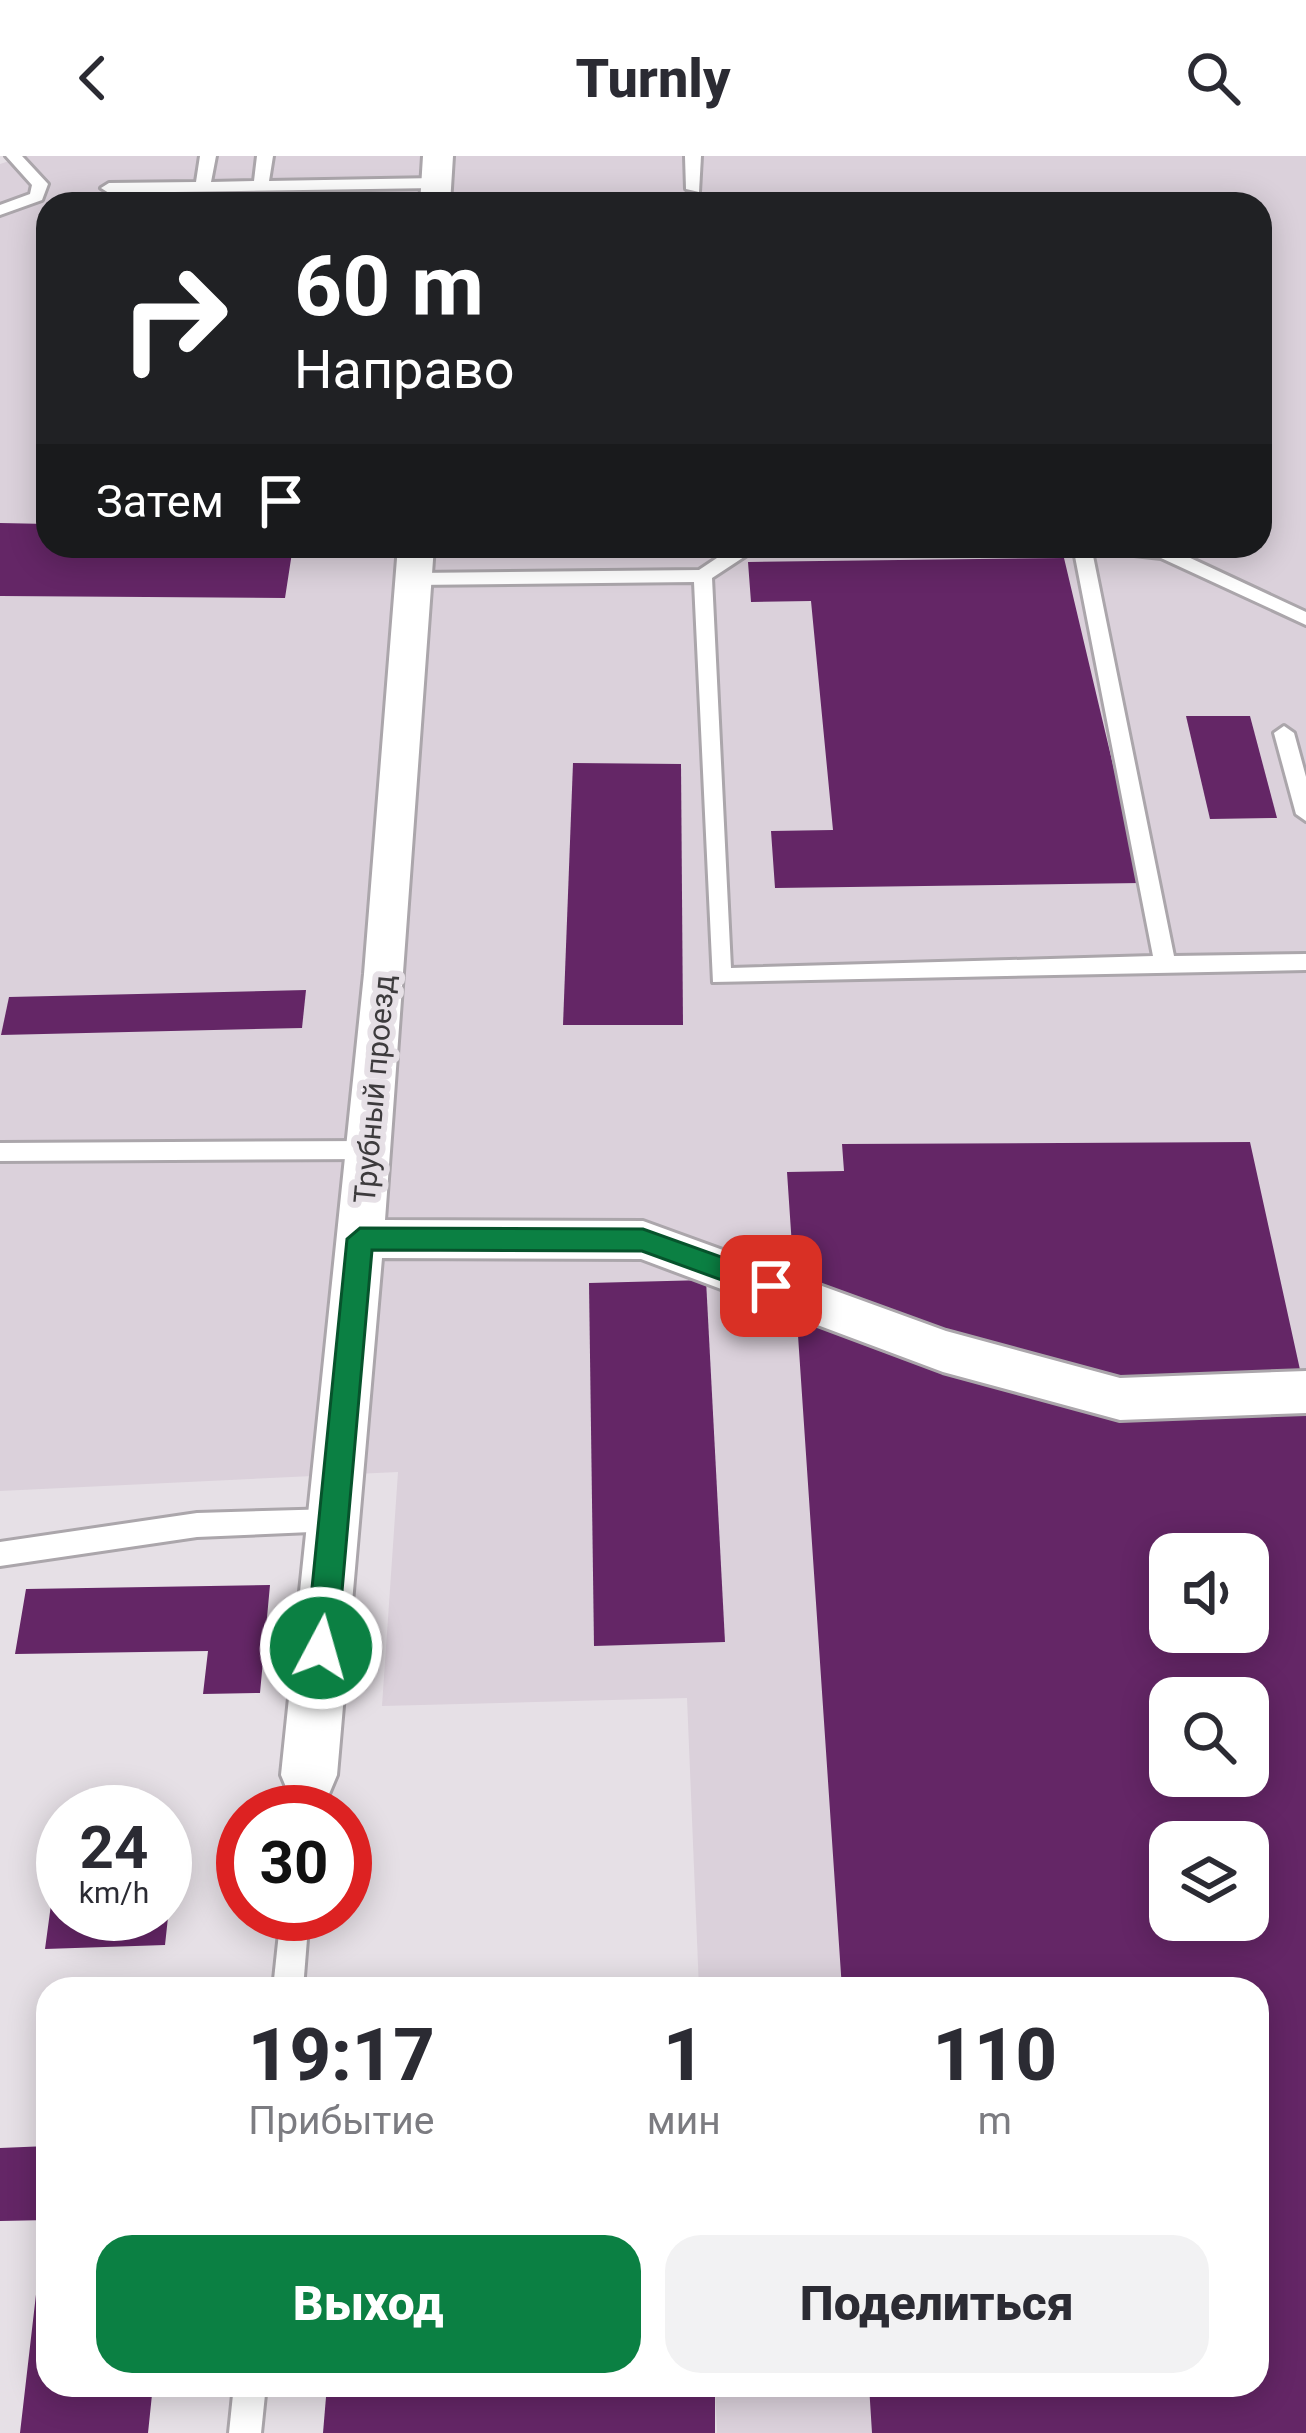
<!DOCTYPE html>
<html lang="ru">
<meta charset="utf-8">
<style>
body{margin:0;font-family:Roboto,sans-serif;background:#f2f2f3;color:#2b2b33;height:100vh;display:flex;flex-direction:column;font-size:45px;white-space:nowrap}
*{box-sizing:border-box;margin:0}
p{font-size:39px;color:#7c7c81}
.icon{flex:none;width:66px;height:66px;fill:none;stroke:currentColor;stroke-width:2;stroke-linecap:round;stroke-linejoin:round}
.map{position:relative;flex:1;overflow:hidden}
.sheet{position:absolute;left:36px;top:1821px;width:1233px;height:420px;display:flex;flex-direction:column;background:#fff;border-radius:36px;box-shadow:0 6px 30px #0003}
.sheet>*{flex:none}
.top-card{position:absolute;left:36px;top:36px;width:1236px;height:366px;border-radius:36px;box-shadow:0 6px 30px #0003;background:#202124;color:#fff;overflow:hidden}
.fabs{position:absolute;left:1149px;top:1377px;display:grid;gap:24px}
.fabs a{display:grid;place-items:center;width:120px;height:120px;border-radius:24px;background:#fff;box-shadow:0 6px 30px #0003;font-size:60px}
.speed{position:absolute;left:36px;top:1629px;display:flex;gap:24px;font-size:60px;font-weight:700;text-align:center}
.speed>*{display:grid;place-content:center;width:156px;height:156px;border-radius:50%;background:#fff;box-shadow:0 6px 30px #0003;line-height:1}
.speed small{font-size:30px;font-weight:400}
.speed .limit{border:18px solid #d22;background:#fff;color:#111}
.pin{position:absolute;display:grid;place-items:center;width:102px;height:102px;color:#fff;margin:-51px;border-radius:24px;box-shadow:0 6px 18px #0006}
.me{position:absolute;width:132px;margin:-66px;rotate:6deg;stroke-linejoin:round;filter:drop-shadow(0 0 9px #0008)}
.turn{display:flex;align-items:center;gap:42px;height:252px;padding:0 60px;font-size:54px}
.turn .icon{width:156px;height:156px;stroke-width:2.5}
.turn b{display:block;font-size:84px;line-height:102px}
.then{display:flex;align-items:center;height:114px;padding:0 60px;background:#0003;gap:24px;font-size:45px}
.eta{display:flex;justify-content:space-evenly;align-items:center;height:204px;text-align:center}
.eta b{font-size:72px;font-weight:800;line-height:84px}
.button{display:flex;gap:24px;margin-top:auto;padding:24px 60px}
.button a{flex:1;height:138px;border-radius:36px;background:#0b8043;color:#fff;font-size:48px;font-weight:800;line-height:138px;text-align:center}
.button a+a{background:#f2f2f3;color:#2b2b33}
header{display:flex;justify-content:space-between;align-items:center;height:156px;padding:0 60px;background:#fff;font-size:54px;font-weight:800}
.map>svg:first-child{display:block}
</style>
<header><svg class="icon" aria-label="back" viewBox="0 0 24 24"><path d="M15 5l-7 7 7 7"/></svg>Turnly<svg class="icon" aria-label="search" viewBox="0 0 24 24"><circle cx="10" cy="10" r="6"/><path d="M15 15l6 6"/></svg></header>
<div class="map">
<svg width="1306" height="2277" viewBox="0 0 1306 2277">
<rect width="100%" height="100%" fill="#e6e0e6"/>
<path fill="#dbd1db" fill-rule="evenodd" d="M24,0H1306V2277H717L715,2229H1257V1833H699L687,1542L382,1550L398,1316L0,1335V8ZM48,48H1260V390H48ZM1170,1398H1248V1476H1170ZM1170,1542H1248V1620H1170ZM1170,1686H1248V1764H1170Z"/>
<g fill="#642666" fill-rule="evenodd">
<path d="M0,367L48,368V390H293L285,442L0,440Z"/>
<path d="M1064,402L1141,727L775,732L771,675L833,674L811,445L751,446L748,406Z"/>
<path d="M1186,560H1250L1277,662L1210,663Z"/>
<path d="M573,607L681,608L683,869H563Z"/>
<path d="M306,834L302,872L1,879L9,841Z"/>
<path d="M1250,986L1306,1241V2277H872L869,2229H1257V1833H842L787,1016L844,1015L842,988ZM1170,1398H1248V1476H1170ZM1170,1542H1248V1620H1170ZM1170,1686H1248V1764H1170Z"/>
<path d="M706,1124L725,1486L594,1490L589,1127Z"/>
<path d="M270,1429L260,1537L203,1538L208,1495L15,1498L26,1433Z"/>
<path d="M165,1715H173L165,1789L45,1793L55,1719H63V1758H165Z"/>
<path d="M48,1990V2064L0,2065V1992Z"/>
<path d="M48,2103V2229H153L148,2277H20L40,2104Z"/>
<path d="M327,2229H715V2277H323Z"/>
</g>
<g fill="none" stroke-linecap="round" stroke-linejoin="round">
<g stroke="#aba6ab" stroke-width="6">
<g id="lane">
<path d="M6,0H22L48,28L42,44L0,59V49L30,38L32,29Z"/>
<path d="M200,0H216L211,26L254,25L257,0H273L269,25L436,22L444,27L436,32L109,37L101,32L109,27L196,26Z"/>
<path d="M685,0H701L699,36L686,33Z"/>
<path d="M735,390H922L913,396L747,399L712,422L731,812L1153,800L1073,390H1091L1174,800L1306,798V814L713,826L694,426L414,429L405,423L414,417L699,414Z"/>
<path d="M1098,390L1171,393L1306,456V469L1161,402L1107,396Z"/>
<path d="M1284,570L1294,577L1306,621V665L1296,658L1274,577Z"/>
<path d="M369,985L380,994L369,1003L0,1005V987Z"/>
<path d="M334,1353L343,1356L347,1364L343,1372L334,1375L197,1381L0,1410V1386L197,1357Z"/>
<path d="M309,1606L319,1610L323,1619L319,1656H291L299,1610Z"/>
<path d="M281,1758H309L303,1833H273Z"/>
<path d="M234,2229H266L261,2277H229Z"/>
</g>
</g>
<g stroke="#aba6ab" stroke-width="6">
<g id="street">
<path d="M423,0H453L450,48H420Z"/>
<path d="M398,390H434L385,1064L643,1065L946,1175L1120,1222L1306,1215V1257L1120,1264L943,1216L641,1103L382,1102L337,1619L329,1638L309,1646L289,1638L281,1619L364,818Z"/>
</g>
</g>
<use href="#lane" fill="#fff" fill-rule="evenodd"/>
<use href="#street" fill="#fff" fill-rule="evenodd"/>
</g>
<path fill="#0b8043" stroke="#07532c" stroke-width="3" d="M360,1072L643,1073L780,1122L784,1130L771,1142L642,1095L372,1094L337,1492L332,1502L321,1506L311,1502L306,1492L347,1083Z"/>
<g text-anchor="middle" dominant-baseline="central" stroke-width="12" stroke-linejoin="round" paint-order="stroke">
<g font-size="30" fill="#3d3b3d" stroke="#e6e0e6">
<text transform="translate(374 933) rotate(-85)">Трубный проезд</text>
</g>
</g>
</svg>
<div class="fabs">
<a><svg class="icon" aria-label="sound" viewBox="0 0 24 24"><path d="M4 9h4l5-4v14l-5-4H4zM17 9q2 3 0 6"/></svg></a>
<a><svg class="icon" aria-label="search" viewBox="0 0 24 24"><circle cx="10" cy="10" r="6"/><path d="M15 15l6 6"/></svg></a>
<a><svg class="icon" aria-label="layers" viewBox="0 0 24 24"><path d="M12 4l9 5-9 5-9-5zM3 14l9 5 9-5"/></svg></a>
</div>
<div class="speed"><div>24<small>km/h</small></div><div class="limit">30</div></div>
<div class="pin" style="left:771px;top:1130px;background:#d93025"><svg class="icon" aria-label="arrive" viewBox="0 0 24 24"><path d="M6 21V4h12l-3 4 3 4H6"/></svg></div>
<svg class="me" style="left:321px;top:1492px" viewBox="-20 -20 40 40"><circle r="17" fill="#0b8043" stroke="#fff" stroke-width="3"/><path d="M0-11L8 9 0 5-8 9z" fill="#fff"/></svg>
<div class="top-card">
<div class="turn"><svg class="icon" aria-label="right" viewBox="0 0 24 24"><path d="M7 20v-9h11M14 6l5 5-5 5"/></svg><div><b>60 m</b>Направо</div></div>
<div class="then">Затем<svg class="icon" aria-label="arrive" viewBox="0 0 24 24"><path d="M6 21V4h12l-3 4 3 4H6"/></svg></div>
</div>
<section class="sheet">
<div class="eta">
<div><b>19:17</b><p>Прибытие</p></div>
<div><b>1</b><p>мин</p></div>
<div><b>110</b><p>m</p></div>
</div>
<div class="button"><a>Выход</a><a>Поделиться</a></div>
</section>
</div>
